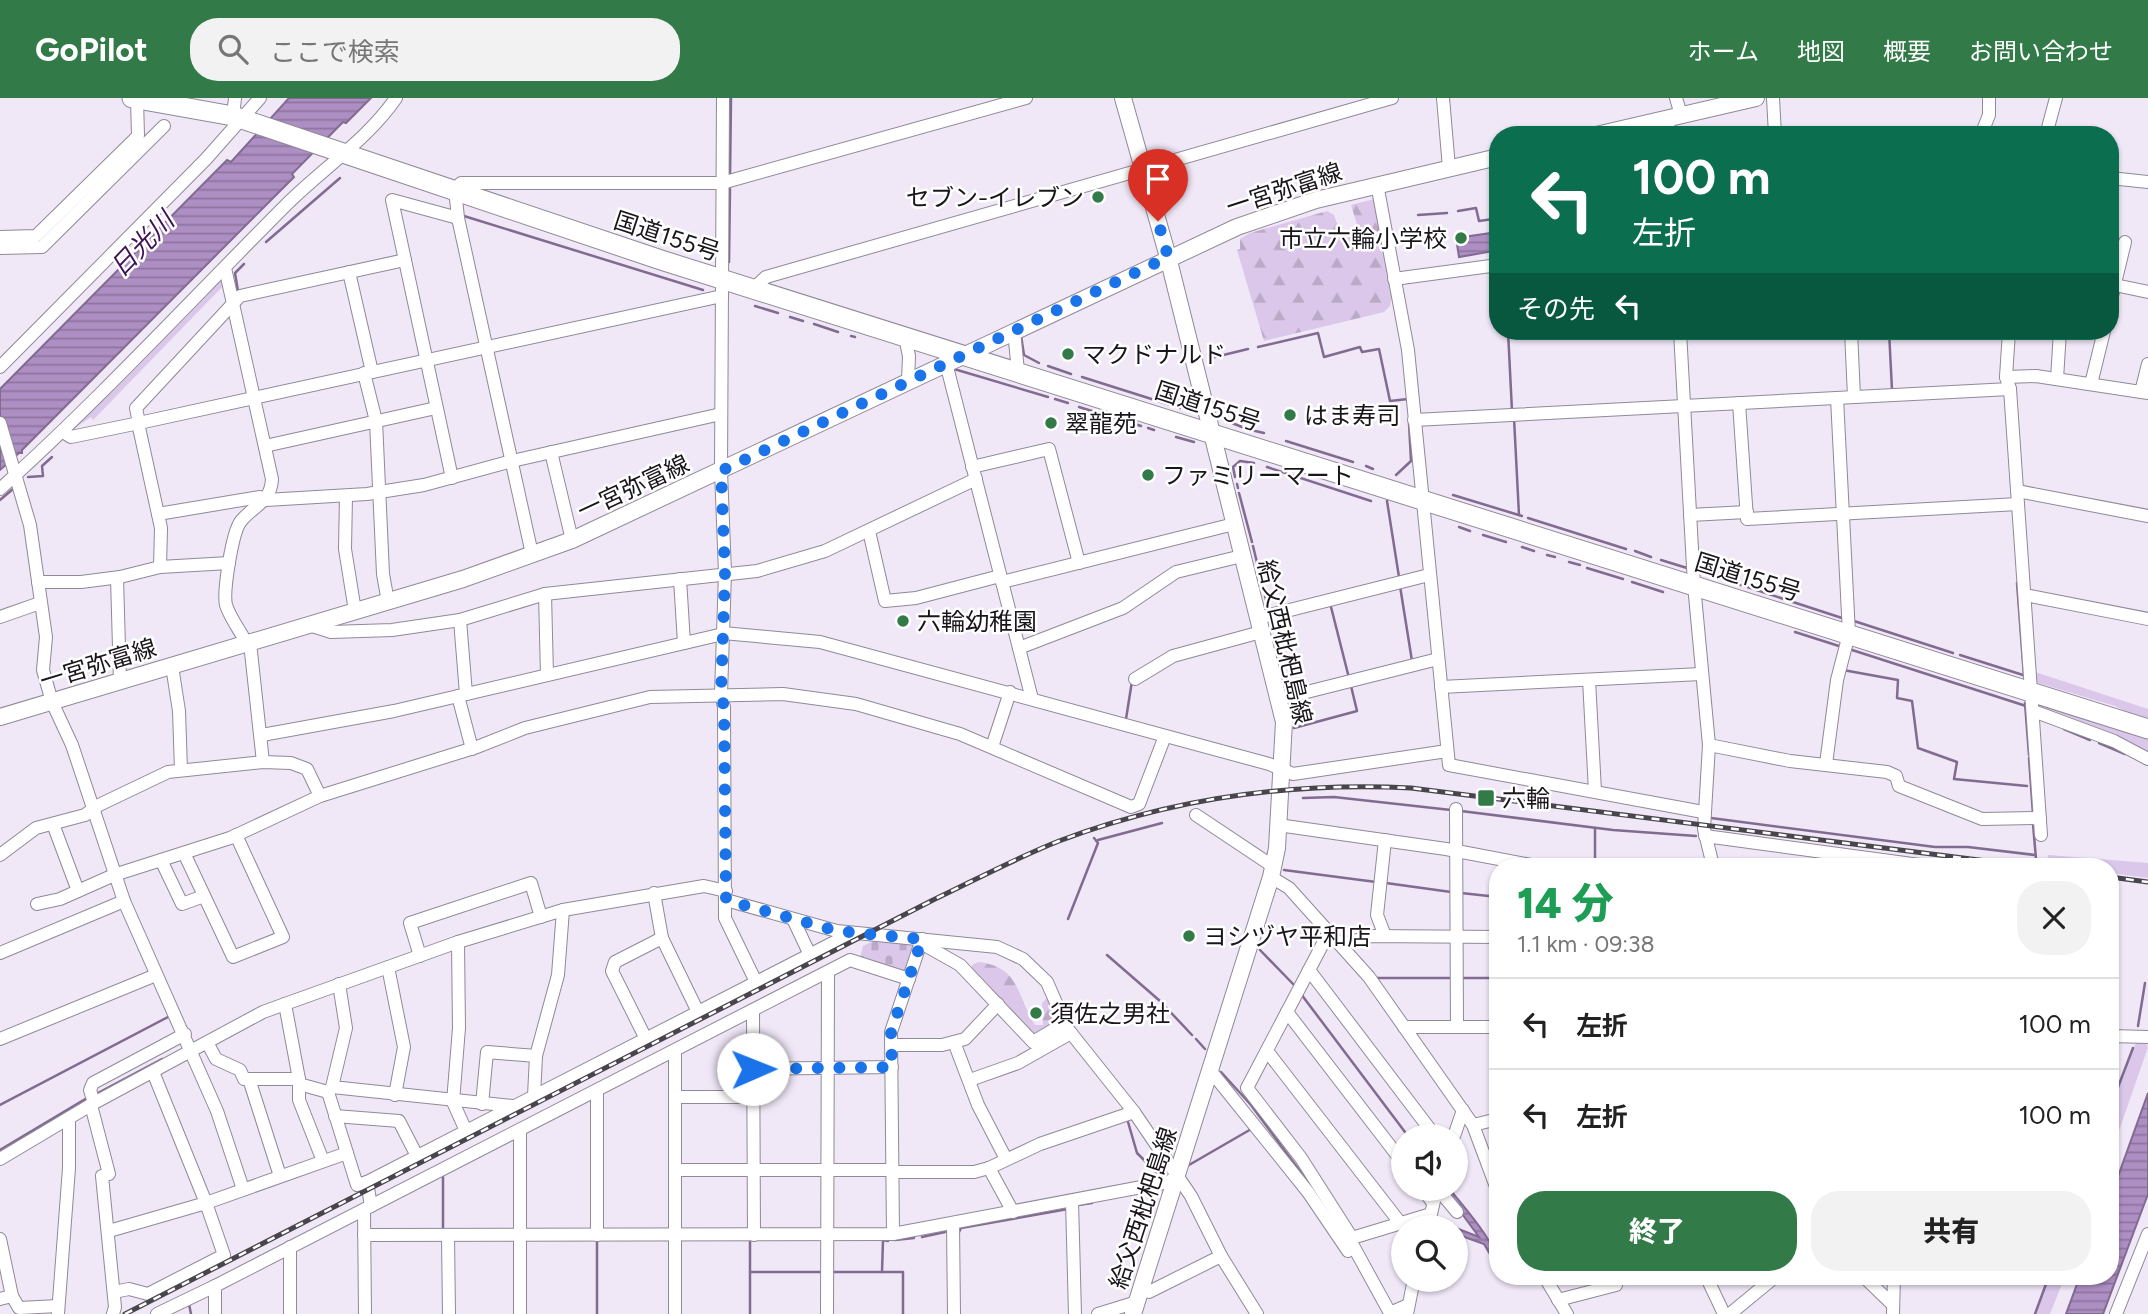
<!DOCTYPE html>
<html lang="ja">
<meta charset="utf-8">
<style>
body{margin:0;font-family:Figtree,"Noto Sans JP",sans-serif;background:#f2f2f2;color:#222;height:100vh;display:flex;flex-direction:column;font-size:26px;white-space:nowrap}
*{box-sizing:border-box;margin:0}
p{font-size:23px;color:#767676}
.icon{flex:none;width:38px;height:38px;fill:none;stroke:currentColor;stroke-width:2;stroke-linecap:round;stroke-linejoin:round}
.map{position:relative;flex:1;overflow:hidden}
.sheet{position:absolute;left:1489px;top:760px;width:630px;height:427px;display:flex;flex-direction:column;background:#fff;border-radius:28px;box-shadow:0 2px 5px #0004}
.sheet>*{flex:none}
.hud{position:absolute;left:1489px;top:28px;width:630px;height:214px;border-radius:28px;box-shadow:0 2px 5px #0004;background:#0b6e4f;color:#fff;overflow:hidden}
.fabs{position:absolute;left:1391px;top:1026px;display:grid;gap:14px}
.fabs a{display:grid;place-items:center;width:77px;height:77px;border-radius:50%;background:#fff;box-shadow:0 2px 5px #0004;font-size:35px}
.pin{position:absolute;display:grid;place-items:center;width:60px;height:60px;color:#fff;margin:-72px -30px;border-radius:50% 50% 50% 0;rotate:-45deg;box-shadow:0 0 7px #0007}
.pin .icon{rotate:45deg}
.me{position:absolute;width:77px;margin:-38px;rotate:89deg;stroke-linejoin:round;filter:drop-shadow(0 0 5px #0008)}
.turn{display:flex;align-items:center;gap:24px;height:147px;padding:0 28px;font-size:32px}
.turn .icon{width:91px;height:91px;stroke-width:2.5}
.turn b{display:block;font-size:49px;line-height:60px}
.then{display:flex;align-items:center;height:66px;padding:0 28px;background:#0003;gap:14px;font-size:26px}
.round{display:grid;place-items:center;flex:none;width:74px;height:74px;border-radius:28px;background:#f2f2f2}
.headline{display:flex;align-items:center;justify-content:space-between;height:119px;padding:0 28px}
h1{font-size:42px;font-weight:800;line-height:52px;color:#1e9e55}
.action{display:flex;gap:14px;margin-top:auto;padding:14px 28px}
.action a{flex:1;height:80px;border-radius:28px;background:#327a47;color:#fff;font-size:28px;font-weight:800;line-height:80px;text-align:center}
.action a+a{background:#f2f2f2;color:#222}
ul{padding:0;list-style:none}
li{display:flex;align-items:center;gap:21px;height:91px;padding:0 28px;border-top:2px solid #e0e0e0}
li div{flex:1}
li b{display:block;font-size:26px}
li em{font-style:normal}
header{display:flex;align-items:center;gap:42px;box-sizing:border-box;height:98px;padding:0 35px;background:#327a47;color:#fff}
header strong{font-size:33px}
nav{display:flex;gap:38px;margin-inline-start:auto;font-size:24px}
.search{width:490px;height:63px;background:#f2f2f2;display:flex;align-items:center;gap:18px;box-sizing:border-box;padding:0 24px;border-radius:28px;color:#767676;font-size:26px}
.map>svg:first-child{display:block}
</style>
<header>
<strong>GoPilot</strong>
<div class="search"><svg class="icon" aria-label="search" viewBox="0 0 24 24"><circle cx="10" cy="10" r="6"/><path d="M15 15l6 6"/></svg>ここで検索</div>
<nav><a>ホーム</a><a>地図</a><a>概要</a><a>お問い合わせ</a></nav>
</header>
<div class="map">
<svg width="2148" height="1216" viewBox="0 0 2148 1216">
<defs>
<pattern id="forest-firs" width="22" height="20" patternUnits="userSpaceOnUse" patternTransform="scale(1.75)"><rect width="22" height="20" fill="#dac7e9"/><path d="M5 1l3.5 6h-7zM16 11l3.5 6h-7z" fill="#baaac7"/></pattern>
<pattern id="cemetery-stones" width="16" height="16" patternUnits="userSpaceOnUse" patternTransform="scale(1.75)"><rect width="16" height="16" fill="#dac7e9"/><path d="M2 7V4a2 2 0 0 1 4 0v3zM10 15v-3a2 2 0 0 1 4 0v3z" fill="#baaac7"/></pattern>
<pattern id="water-rules" width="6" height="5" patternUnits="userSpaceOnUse" patternTransform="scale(1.75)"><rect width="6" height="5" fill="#ae8fc4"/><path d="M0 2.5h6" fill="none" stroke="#8d749e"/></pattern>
</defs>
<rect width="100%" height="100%" fill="#f0e7f7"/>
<g fill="#dac7e9">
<path d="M220,179L225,186L93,322L91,319L70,333Z"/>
<path d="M2032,573L2148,611V624L2115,608L2035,584Z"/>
<path d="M2038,605L2148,642V658L2041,613Z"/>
<path d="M2048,757L2148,765V780L2111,775L2110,768L2047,767Z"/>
<path d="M2136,944H2145L2148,949L2111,1056L2110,1013Z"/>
<path d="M2050,1178H2065L2050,1216H2036Z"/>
</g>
<g fill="url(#forest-firs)">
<path d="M1374,101L1392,196L1390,208L1384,214L1264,243L1237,152L1240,151V141L1250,135L1327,113L1334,117L1342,140L1345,141L1359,133L1351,107Z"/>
<path d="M978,864C1020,868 1017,899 1035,927H1043L1042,905L1047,900L1052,901L1060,925L1034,939L972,873V867Z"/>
</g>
<path fill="url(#cemetery-stones)" d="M879,840L914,846L915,850L907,872L903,873L860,860L863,848Z"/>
<g fill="url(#water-rules)" stroke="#816b91" stroke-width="2">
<path d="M289,0H371L346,25L343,24L292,76L294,79L22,352V355H19L0,372V291L227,62L231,64Z"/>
<path d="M1491,135L1494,153L1459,159L1456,140Z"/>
<path d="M2148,995V1096L2103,1216H2066L2080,1178H2110L2111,1098Z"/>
<path d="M1443,1090H1449C1465,1111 1498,1145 1498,1170L1484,1146L1456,1136V1130L1479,1139Z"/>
</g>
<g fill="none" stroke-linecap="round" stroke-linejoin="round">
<g stroke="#816b91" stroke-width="2.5">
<path d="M730,80L731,0"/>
<path d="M1458,113L1476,110L1479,123L1493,121"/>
<path d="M1418,117L1447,115"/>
<path d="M464,118L703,192"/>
<path d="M266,144L340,80"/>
<path d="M729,164L730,91"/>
<path d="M238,193L235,175L244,166"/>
<path d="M755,208L778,215"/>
<path d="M790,219L803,223"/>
<path d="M814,226L838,234"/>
<path d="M1508,233L1512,313"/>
<path d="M1889,233L1892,292"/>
<path d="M851,238L855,239"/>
<path d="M1021,238L1024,257L1039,265"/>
<path d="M1258,249L1318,235L1324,259L1360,249L1362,254L1379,251L1390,303L1408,301"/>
<path d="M1211,260L1248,251"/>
<path d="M1048,268L1071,276"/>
<path d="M954,271L1048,299"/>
<path d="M1082,279L1180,310"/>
<path d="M1055,301L1068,305"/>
<path d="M1079,309L1108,318"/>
<path d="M1114,319L1141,328"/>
<path d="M1514,320L1519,417"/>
<path d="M1232,325L1242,329"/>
<path d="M1148,330L1154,332"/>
<path d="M1251,332L1264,335"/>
<path d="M1176,339L1194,344"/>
<path d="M1286,343L1353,364"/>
<path d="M1366,368L1373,371"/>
<path d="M1267,369L1371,403"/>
<path d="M1396,377L1411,363L1409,325"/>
<path d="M28,379L43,378L42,368L52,359"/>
<path d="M1235,379L1233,369L1240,363L1254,365"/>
<path d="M1237,386L1238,390"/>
<path d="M1239,395L1252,444"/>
<path d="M1453,397L1522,418"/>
<path d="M0,402L13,391"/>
<path d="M1387,403L1399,479"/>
<path d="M1528,420L1626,451"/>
<path d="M1459,429L1470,433"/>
<path d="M1483,437L1506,444"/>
<path d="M1253,448L1259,473"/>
<path d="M1522,449L1534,453"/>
<path d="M1635,453L1651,459"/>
<path d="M1547,457L1555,459"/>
<path d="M1661,462L1687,470"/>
<path d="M1569,464L1580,467"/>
<path d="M1587,470L1623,481"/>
<path d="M1698,473L1842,520"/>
<path d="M1260,477L1264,493"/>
<path d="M1632,484L1663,494"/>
<path d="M2017,485L2024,578"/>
<path d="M1400,488L1412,563"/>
<path d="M1265,498L1269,513"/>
<path d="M1330,505L1349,580"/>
<path d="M1854,523L1953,555"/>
<path d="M1795,534L1842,549"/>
<path d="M1849,551L2026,608"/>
<path d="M1960,557L2023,577"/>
<path d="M1843,572L1898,582L1897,600L1912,603L1918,650L1957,664L1954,681L2027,688"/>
<path d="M2025,605L2029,657"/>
<path d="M1126,621L1132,583"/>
<path d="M1294,630L1357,613L1351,588"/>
<path d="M2064,631L2090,642"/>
<path d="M2099,645L2125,656"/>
<path d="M2029,660L2033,716"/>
<path d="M1303,700L1334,699L1451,712"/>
<path d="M1461,713L1613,732L1696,738"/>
<path d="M1711,720L1935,749H1968L2035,757"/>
<path d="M2033,726L2036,761"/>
<path d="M1098,742L1162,725"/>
<path d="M1595,768V730"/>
<path d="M1284,772L1376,784"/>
<path d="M1386,785L1451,794"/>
<path d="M1461,795L1498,799"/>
<path d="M1068,821L1098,745L1094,740"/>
<path d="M1260,852L1295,888"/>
<path d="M1107,857L1160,903L1192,937"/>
<path d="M1377,880H1451"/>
<path d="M1461,880H1498"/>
<path d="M1301,896L1408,1038"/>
<path d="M2138,928L2145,885"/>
<path d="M1196,941L1205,951"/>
<path d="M1221,974L1251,1007L1316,1095"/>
<path d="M96,996L162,961"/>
<path d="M0,1007L170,918"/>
<path d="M2110,1010L2133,950"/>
<path d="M1128,1024L1137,1055L1160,1078L1164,1077"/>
<path d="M0,1052L87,1000"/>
<path d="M1189,1067L1253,1030"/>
<path d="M443,1079V1131"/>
<path d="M1078,1107L1092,1105"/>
<path d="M958,1136L961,1130L1068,1111"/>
<path d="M922,1139L945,1134"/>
<path d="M895,1142L914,1140"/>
<path d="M750,1143V1216"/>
<path d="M750,1174H821"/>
<path d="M830,1174H903V1216"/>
<path d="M882,1174L883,1142L888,1143"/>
<path d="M189,1206L191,1216"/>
<path d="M597,1216V1142"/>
<path d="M2035,1216L2049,1178"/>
</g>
<g stroke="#918997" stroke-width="14">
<g id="minor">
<path d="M723,0L721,373L725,475L721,596L724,609L725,820L756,884"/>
<path d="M1443,0L1449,70"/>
<path d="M1676,0L1681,17"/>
<path d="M1773,0L1775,37"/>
<path d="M233,18L235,0"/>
<path d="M1668,20L1669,37"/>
<path d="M1981,37L1989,17V0"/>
<path d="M2046,37L2056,0"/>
<path d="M2110,80L2148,84"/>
<path d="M1377,86L1408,252L1449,667L1703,714"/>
<path d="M0,139L36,138L138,38L137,0"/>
<path d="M0,150L42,149L164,28"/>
<path d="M225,170L272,381C271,404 254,407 241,423C232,434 223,494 226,507C230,520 241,534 247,546"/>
<path d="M349,174L372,274"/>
<path d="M1394,181L1498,167"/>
<path d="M2110,186L2148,194"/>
<path d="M753,191L766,179L1392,0"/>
<path d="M2110,206L2125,144"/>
<path d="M1014,233L1018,273"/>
<path d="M1680,233L1694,487L1709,647L1704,731L1713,768"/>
<path d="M1851,233L1854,299"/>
<path d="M2009,233L2006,279L2010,291L2041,737"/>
<path d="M905,239L909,258L908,283"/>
<path d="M946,265L1032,601"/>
<path d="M0,269L206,61L260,0"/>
<path d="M364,275L376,323L383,476L388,504"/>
<path d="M2006,279L2036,278L2148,295"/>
<path d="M2057,281L2060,233"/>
<path d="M2091,286L2104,233"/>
<path d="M2141,294L2148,266"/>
<path d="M1739,305L1747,421L2018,406"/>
<path d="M1414,322L2010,291"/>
<path d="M0,325L30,427L46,539L43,572L52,604L72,647L124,803L217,1013L243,1091"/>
<path d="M138,325L161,430L160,469"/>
<path d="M139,325L136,310L240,198L405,162"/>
<path d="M63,334L71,339L139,325L722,198"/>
<path d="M265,348L436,310"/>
<path d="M551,354L572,442"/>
<path d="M972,369L1049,351L1079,465"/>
<path d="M452,380L392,102L458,120"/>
<path d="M0,391C100,301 191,202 286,107C322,71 367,42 396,0"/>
<path d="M2017,393L2148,418"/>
<path d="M346,398L345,451L355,513"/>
<path d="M158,416L260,399L266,402L367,396L424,387L512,363L721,316"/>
<path d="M1690,417L1747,414"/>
<path d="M869,433L885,503L916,500L1000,478"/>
<path d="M532,456L458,120L455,91L461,85H722L1026,0"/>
<path d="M117,480L120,584"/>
<path d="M680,481L684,545"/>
<path d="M38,484H81L120,479L160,469L229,465"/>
<path d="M1002,484L1234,426"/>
<path d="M545,496L547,577"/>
<path d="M2025,497L2148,521"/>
<path d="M0,519L40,505"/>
<path d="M1258,520L1429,477"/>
<path d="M460,522L466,596"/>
<path d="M309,527L331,534L392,532L460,522L545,496L757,473L825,453L976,381"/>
<path d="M723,535L820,544L1269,666L1293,676L1447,653"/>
<path d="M250,545L263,664"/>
<path d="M1019,550L1123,510L1176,474L1242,458"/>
<path d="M172,568L179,613L181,672"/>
<path d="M1135,581L1173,558L1261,534"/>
<path d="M1589,582L1595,693"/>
<path d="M1441,589L1701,576"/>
<path d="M458,598L472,651"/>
<path d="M1279,601L1438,561"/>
<path d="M2033,613L2114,643L2148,661"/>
<path d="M262,637L394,613L723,536"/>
<path d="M1709,647L1790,663L1887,674L1896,678L1899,688L1982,721L2040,720"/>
<path d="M992,649L1010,594"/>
<path d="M1826,666L1837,582L1849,536L1837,300"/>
<path d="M1456,711L1457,929"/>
<path d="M1196,717L1274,769"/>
<path d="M53,726L78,793"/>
<path d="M1278,727L1446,751L1536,768"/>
<path d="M1705,738L1927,768"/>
<path d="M184,755L233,859L283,839L236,737"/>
<path d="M0,757L36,730L85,717L99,707L168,674L263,664L291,665L307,671L320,698"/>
<path d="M161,762L182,806L204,798"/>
<path d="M1271,779L1289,790L1369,879L1473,1027L1498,1094"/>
<path d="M654,795L662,840L698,914"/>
<path d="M726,802L837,833L997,849L1023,861L1047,884L1067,930L1134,1014L1191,1098L1221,1158L1257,1216"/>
<path d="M37,806L60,801L114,777L230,740L320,698L477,649L525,630L650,599L783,596L856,606L960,636L1131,709L1139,706L1165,638"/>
<path d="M793,821L810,857"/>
<path d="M1329,834L1247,990L1301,1060L1352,1140L1431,1116L1437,1090"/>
<path d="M1385,838L1377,817L1385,742"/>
<path d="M458,844L459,930L453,1004L466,1033"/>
<path d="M921,845L960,867L1033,944L1065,925"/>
<path d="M1341,847L1371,838L1498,839"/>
<path d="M0,855L124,803"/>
<path d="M420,858L410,825L531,785L541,819"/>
<path d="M388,869L404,949L395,997"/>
<path d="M1309,872L1435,1038"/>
<path d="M339,886L346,930L332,989L328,994L347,1055"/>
<path d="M285,906L299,981V1002L323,1063"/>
<path d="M753,913L754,1137"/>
<path d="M1287,914L1404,1066"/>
<path d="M1404,929H1498"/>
<path d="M2110,938L2148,939"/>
<path d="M0,941L156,877"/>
<path d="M646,941L612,873L615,864L662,840"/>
<path d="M954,944L978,1007L1006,1061"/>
<path d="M208,946L216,961L240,972L244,981H299"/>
<path d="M891,947H942L965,941L998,906"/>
<path d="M1267,953L1401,1126"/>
<path d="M753,971L892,969"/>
<path d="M1210,972L1308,1094L1348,1153"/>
<path d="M153,974L206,1105L347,1055L357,1087L367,1084L371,1108"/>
<path d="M249,981L280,1078"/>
<path d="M970,982L1018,965L1071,935"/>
<path d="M299,986L328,994"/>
<path d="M332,989L513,1008"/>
<path d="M534,998L536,958L558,877L563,812"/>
<path d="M675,999H753"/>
<path d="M94,1005L90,992L93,985L185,936"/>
<path d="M482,1006L487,954L536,958"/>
<path d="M91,1007L109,1076L102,1078L115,1209L113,1216"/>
<path d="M335,1018L399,1023L417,1058"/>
<path d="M1473,1027L1498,1021"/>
<path d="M520,1032V1216"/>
<path d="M1454,1038L1463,1012"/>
<path d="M0,1061L94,1005L263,914L285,906L458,844L563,812L704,788L726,793"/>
<path d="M989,1070L1013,1114"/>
<path d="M675,1072H893"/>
<path d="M893,1074H974L989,1070L1040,1046L1134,1014"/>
<path d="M367,1084L852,835"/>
<path d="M1422,1090L1433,1105"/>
<path d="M1437,1090L1457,1114"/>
<path d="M1072,1103L1075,1216"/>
<path d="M364,1112L365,1216"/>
<path d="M953,1126L954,1216"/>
<path d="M109,1133L206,1105L224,1157L148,1196L129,1191L114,1194"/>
<path d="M893,1136L891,934L922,841"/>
<path d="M364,1137L893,1136L1168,1084L1177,1079"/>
<path d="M448,1137L449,1216"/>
<path d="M597,1137V992"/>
<path d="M0,1141L12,1198"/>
<path d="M1351,1144L1390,1215L1406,1208"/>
<path d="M1544,1178L1567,1216"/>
<path d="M1706,1178L1724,1216"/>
<path d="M1863,1178L1891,1205"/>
<path d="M1141,1191L1149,1194L1221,1158"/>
<path d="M0,1201L12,1198L19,1210L58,1208"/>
<path d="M1558,1202L1616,1187L1614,1178"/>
<path d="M58,1216L69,1070V1020"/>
<path d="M157,1216L215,1188"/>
<path d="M215,1216V1188L850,862L909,881"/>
<path d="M290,1216V1149"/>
<path d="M675,1216V953"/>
<path d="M827,1216L828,874"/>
<path d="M1098,1216L1137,1204"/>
<path d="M1407,1216L1414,1181"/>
<path d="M1730,1216L1776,1178"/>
<path d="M1893,1216L1894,1178"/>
<path d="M2116,1216L2148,1136"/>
</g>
</g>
<g stroke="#918997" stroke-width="18">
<g id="major">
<path d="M1123,0L1168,159L1284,624L1277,750L1271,779L1133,1216"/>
<path d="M1596,37L1756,0"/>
<path d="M0,619L463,481L572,442L1237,129L1316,102L1498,59"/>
</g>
</g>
<g stroke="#918997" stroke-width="21">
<path id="highway" d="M132,0L233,18L661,162L2148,631"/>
</g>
<use href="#minor" stroke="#fff" stroke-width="12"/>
<use href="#major" stroke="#fff" stroke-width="16"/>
<use href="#highway" stroke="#fff" stroke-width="19"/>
<g stroke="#49454c" stroke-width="5">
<g id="rail">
<path d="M2110,779L2148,784"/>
<path d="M125,1216L933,802C975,782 1016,760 1059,743C1173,700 1290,684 1411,690L2026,768"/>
</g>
</g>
<use href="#rail" stroke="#fff" stroke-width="2.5" stroke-dasharray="8" stroke-linecap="butt"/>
</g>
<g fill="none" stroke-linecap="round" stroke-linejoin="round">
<path stroke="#1a73e8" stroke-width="12" stroke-dasharray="0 21.6" d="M753,971L892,969L891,934L922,841L837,833L726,802L724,609L721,596L725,475L721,373L1168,159L1158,123"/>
</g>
<g fill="#327a47" stroke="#fff" stroke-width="2.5">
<circle cx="1098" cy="99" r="7"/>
<circle cx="1461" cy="140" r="7"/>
<circle cx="1068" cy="256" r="7"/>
<circle cx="1290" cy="317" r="7"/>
<circle cx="1051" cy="325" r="7"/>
<circle cx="1148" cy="377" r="7"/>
<circle cx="903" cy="523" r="7"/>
<rect x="1477" y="691" width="18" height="18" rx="3.5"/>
<circle cx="1189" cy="838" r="7"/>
<circle cx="1036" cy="915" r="7"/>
</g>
<g text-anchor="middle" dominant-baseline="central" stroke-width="5" stroke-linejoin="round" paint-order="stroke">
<g font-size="24" fill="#19161b" stroke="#fff">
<text transform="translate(1284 91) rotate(-18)">一宮弥富線</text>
<text transform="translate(667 138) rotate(18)">国道155号</text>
<text transform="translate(1208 308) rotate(18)">国道155号</text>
<text transform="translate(633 389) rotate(-25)">一宮弥富線</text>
<text transform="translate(1748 479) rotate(17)">国道155号</text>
<text transform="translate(1285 544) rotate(77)">給父西枇杷島線</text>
<text transform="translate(98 566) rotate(-17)">一宮弥富線</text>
<text transform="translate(1143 1110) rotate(-72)">給父西枇杷島線</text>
</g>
<g font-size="24" fill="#19161b" stroke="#fff" text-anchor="start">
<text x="1084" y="99" text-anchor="end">セブン-イレブン</text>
<text x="1447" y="140" text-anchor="end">市立六輪小学校</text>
<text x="1082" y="256">マクドナルド</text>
<text x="1304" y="317">はま寿司</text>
<text x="1065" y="325">翠龍苑</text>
<text x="1162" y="377">ファミリーマート</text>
<text x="917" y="523">六輪幼稚園</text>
<text x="1502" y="700">六輪</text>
<text x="1203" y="838">ヨシヅヤ平和店</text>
<text x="1050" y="915">須佐之男社</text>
</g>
<g font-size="26" font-style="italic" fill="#3d1353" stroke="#fff">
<text transform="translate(142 146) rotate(-46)">日光川</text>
</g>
</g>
</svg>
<div class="fabs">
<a><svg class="icon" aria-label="sound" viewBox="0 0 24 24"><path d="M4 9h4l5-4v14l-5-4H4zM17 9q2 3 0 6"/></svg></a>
<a><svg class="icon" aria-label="search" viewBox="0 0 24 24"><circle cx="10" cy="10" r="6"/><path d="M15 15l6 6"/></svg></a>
</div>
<div class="pin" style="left:1158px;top:123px;background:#d93025"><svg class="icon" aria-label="arrive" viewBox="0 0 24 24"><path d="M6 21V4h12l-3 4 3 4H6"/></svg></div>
<svg class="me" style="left:753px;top:971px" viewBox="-20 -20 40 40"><circle r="19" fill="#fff"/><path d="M0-13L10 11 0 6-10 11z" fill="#1a73e8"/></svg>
<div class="hud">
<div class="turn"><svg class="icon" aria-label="left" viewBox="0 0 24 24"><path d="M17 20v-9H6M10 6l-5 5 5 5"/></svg><div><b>100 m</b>左折</div></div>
<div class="then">その先<svg class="icon" aria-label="left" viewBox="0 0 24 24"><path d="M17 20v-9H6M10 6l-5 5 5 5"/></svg></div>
</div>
<section class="sheet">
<div class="headline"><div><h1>14 分</h1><p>1.1 km · 09:38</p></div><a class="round"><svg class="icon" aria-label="close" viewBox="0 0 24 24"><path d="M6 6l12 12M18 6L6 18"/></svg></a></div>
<ul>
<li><svg class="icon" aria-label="left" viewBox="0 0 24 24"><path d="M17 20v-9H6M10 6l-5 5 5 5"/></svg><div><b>左折</b></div><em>100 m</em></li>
<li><svg class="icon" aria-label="left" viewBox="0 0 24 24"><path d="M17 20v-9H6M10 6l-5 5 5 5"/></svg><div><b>左折</b></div><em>100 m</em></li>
</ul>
<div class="action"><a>終了</a><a>共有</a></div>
</section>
</div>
